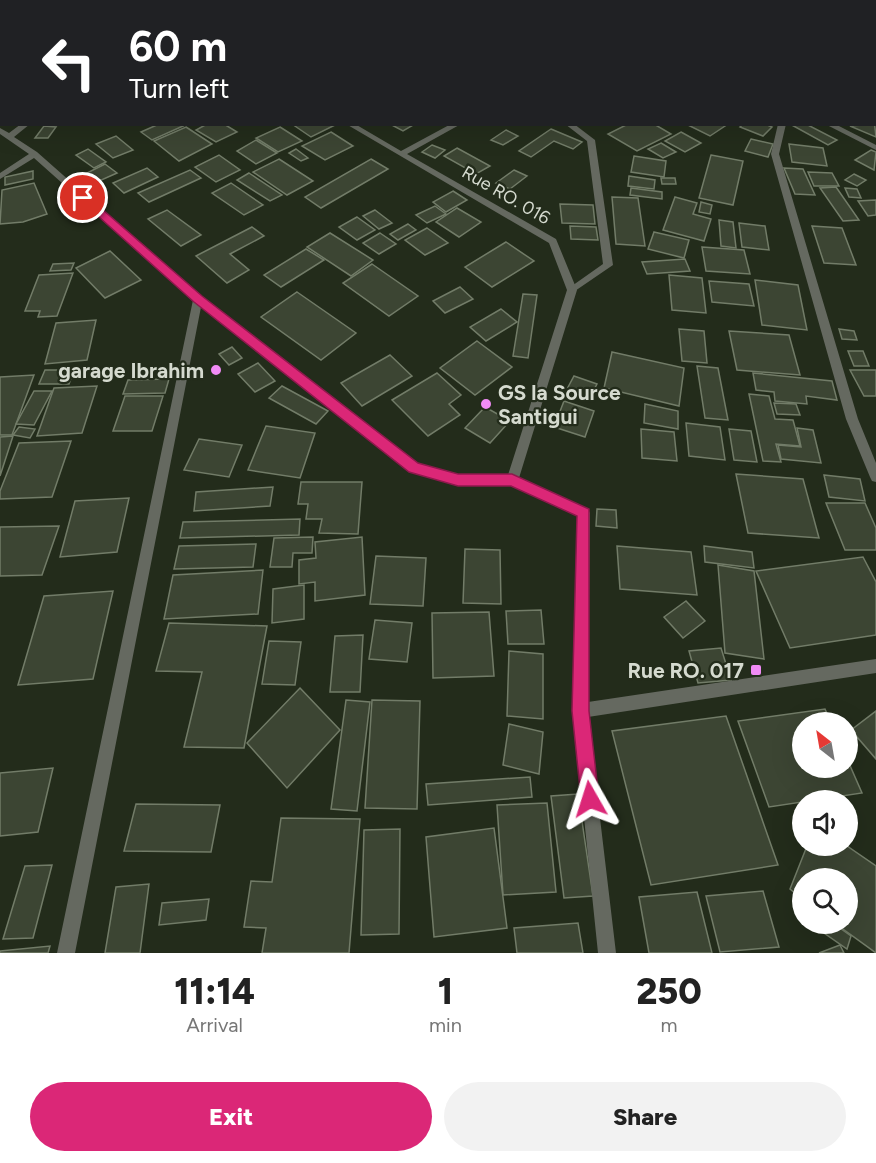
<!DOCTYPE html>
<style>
body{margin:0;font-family:Figtree,sans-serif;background:#f2f2f2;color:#222;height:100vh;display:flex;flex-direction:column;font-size:22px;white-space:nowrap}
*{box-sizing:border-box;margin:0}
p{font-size:20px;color:#767676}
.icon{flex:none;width:33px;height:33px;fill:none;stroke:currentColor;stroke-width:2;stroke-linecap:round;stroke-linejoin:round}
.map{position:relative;height:953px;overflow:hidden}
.side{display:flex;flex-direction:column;background:#fff;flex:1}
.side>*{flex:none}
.banner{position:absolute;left:0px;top:0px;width:876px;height:126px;box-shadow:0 6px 24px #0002;background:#202124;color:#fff;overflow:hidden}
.needle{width:39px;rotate:329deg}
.controls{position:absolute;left:792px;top:712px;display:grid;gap:12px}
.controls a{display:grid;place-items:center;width:66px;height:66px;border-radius:50%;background:#fff;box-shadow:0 6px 24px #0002;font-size:30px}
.pin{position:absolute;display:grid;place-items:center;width:51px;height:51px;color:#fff;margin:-26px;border:3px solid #fff;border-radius:50%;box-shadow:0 2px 6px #0007}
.me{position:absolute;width:66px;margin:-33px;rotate:354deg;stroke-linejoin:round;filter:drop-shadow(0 0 4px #0008)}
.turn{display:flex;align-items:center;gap:21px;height:126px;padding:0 30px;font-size:27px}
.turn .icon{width:78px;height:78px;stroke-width:2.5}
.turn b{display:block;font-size:42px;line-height:51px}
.eta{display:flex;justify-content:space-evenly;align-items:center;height:102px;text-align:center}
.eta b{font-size:36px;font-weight:800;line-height:42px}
.button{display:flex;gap:12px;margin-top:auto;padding:12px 30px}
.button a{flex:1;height:69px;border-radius:36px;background:#db2777;color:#fff;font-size:24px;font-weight:800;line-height:69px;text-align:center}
.button a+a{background:#f2f2f2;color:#222}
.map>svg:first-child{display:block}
</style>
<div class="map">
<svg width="876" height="953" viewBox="0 0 876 953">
<rect width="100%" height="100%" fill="#232c1b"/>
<g fill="#3c4533" stroke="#727c68" stroke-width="1.5">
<path d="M874,119L876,137L850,126L874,124Z"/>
<path d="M159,124H180L183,126L152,140L141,132Z"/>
<path d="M207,124H224L237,132L216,142L196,130Z"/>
<path d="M292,124H337L311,137Z"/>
<path d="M390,124H415L403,131Z"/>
<path d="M628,124H654L671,134L637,151L608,134Z"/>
<path d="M686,124H728L710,136Z"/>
<path d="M743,124H765L772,127L763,136L740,127Z"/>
<path d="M790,124H806L837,140L828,145Z"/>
<path d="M44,126L56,127L48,138H35Z"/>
<path d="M186,127L212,144L179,161L154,141Z"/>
<path d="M280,127L302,141L278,152L256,138Z"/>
<path d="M551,129L582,142L573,149L554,141L531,157L519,151Z"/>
<path d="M506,130L518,136L503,145L491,140Z"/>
<path d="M331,132L353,146L325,160L302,146Z"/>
<path d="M681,132L701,143L685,152L665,141Z"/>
<path d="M116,136L133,150L113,158L96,144Z"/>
<path d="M751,139L773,144L768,157L745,151Z"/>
<path d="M256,140L277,153L256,164L237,151Z"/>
<path d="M661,143L676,152L663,158L648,149Z"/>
<path d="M789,144L823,148L827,166L792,162Z"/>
<path d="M432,145L445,150L435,158L422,152Z"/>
<path d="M457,148L490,166L476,174L444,156Z"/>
<path d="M88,149L106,162L94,168L76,155Z"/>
<path d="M296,149L308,158L301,161L289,153Z"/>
<path d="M871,150L876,152L874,170L855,160Z"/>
<path d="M219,155L240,170L216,182L195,167Z"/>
<path d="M711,155L743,161L733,205L699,198Z"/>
<path d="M634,156L666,161L664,177L631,172Z"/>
<path d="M279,159L313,181L287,195L253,172Z"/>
<path d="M371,159L388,169L321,208L305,197Z"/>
<path d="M105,164L117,173L97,182L85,174Z"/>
<path d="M147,168L158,177L124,193L113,183Z"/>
<path d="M784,168L803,169L815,195L795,194Z"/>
<path d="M190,170L201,178L149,202L138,193Z"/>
<path d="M514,170L527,176L510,189L496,183Z"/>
<path d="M33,171V179L5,185V177Z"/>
<path d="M808,172L832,173L839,186H814Z"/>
<path d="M249,173L282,195L270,201L237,180Z"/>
<path d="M854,174L866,180L857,186L845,180Z"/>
<path d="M629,176L655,180L654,189L628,186Z"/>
<path d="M661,178H675L676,184H662Z"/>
<path d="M34,183L47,214L23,222L0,224L2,190Z"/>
<path d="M231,183L263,205L244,215L212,193Z"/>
<path d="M836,187L859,220L843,221L820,188Z"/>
<path d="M631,188L662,192V199L630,195Z"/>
<path d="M845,188L857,189L861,198L849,197Z"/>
<path d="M453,191L467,200L446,212L433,202Z"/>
<path d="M612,197L638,198L645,246L616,244Z"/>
<path d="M675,197L697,203L693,214L711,219L704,241L663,230Z"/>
<path d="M876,200V215L868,216L858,201Z"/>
<path d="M701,202L712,205L710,214L699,212Z"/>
<path d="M560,204L593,205L595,224L562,223Z"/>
<path d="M435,206L446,214L427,223L416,215Z"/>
<path d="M457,208L481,222L459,237L436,222Z"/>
<path d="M167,210L201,235L181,246L148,219Z"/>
<path d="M375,210L392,223L379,229L363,216Z"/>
<path d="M357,217L375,230L357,240L339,227Z"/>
<path d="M719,220L733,222L736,248L721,246Z"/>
<path d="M739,223L765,226L769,250L742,247Z"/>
<path d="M408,224L416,230L398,240L390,234Z"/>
<path d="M570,226L596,227L598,240L571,239Z"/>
<path d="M812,226L842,228L856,265L824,263Z"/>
<path d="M252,227L264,236L230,254L249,270L227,283L196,256Z"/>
<path d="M427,228L448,243L425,255L405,240Z"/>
<path d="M654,232L689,240L684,258L648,249Z"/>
<path d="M330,233L373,260L351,276L307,247Z"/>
<path d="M380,233L396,244L379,254L363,243Z"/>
<path d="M506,242L534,261L492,287L465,267Z"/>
<path d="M702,247L744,250L750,274L706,271Z"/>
<path d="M306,249L324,260L281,287L264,275Z"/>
<path d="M110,251L141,280L105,298L76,268Z"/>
<path d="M685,259L690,271L647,274L642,262Z"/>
<path d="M74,263L71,270L50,271L53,264Z"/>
<path d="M372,264L418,296L389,316L343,283Z"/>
<path d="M73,273L57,316L38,317L40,311H25L39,275Z"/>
<path d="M669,275L702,278L706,313L672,310Z"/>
<path d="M755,280L798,285L807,330L762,325Z"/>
<path d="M709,281L749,284L754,306L712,302Z"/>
<path d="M460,287L473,299L445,313L433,301Z"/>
<path d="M297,292L356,333L321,360L261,317Z"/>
<path d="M523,294L537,295L528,358L513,356Z"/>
<path d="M501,309L517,322L486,341L470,327Z"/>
<path d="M96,320L87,360L45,364L56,323Z"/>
<path d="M679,329L704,331L707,363L682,361Z"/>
<path d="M839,329L854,331L857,340L842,339Z"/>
<path d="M729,331L789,335L800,375L737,370Z"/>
<path d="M477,341L512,367L475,395L440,368Z"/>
<path d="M232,347L242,358L229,365L219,354Z"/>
<path d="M848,351H863L869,366H854Z"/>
<path d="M612,352L684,368L679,406L604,388Z"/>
<path d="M390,355L412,376L362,406L341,383Z"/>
<path d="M258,363L275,381L255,392L238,374Z"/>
<path d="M697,366L718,368L728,420L705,418Z"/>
<path d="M45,370H74L69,384H39Z"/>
<path d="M850,370H876V396H864Z"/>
<path d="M437,373L461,395L449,404L460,415L428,436L392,400Z"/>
<path d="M753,373L832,381L837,400L806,396L807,404L775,401L774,392L756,390Z"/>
<path d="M34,375L12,435H0V377Z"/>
<path d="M574,376L597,384L590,398L567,389Z"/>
<path d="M169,379L165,393L123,394L128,380Z"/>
<path d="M97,386L82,433L37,436L54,388Z"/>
<path d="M282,386L328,411L316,424L269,398Z"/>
<path d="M34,391H52L34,425L16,424Z"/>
<path d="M749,394L769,396L775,419L793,420L800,446L776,444L781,462L763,461Z"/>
<path d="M125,396H163L152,431H113Z"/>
<path d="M564,401L594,411L585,437L554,427Z"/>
<path d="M774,403L796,404L800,415L777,414Z"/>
<path d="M645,404L678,411V429L644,423Z"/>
<path d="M485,407L510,421L490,443L465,428Z"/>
<path d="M686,423L720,427L725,460L689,456Z"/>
<path d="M266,426L315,433L300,478L248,470Z"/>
<path d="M19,427L35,429L30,438L13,435Z"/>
<path d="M797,428L813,430L821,463L781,459L778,445L801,447Z"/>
<path d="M641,429L674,432L677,461L642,458Z"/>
<path d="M729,429L751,431L757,462L734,460Z"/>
<path d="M13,436L0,476V437Z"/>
<path d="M199,439L242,445L229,477L184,470Z"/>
<path d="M71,441L52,497L0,499V491L19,443Z"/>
<path d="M736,474L803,479L819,538L748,533Z"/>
<path d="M824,475L860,479L865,501L829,497Z"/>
<path d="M301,482H362L358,534L319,533L322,519H306L308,504H298Z"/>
<path d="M273,487L270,506L194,511L196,492Z"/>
<path d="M129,498L117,552L60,557L75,501Z"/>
<path d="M826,503H865L876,528V550H845Z"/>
<path d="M597,509L616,510L617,528L596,526Z"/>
<path d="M300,519L299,535L180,538L183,522Z"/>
<path d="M59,526L42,575L0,576V527Z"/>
<path d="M313,537L312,553H293L292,567H270L274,538Z"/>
<path d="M362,537L365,595L315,601V582L299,584V560L316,558L315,542Z"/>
<path d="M256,544L253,567L174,569L179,546Z"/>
<path d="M617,546L691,552L697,595L620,589Z"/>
<path d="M704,546L752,552L754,568L705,562Z"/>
<path d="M465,549L500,550L501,604L463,603Z"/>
<path d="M376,556L426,558L423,606L370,604Z"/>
<path d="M863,557L876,582V635L790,648L756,571Z"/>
<path d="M718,565L754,571L764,659L725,653Z"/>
<path d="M263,570L258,614L164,619L173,575Z"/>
<path d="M304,585V619L272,623L273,589Z"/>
<path d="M113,591L93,679L18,685L44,596Z"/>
<path d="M686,601L705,621L683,638L664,617Z"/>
<path d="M541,610L544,644H508L506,611Z"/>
<path d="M489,612L494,676L433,678L432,613Z"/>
<path d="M375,620L412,623L407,662L369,659Z"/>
<path d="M169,623L267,626L244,748L184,747L202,672L156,671Z"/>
<path d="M363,635L360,692H330L335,636Z"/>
<path d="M269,641L301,642L295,685L262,684Z"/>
<path d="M721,648L731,680L698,683L689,651Z"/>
<path d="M509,651L543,654V719L507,716Z"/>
<path d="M300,688L340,730L287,788L247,743Z"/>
<path d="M346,700L370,702L357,811L331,809Z"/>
<path d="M372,700L420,701L417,809L365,808Z"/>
<path d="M825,709L831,723H802V768H848V761L862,793L769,807L738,721Z"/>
<path d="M876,711V759L851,730Z"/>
<path d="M726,716L778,865L651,885L612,731Z"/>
<path d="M509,724L543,732L539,774L503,765Z"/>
<path d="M53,768L38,832L0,836V773Z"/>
<path d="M530,777L532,797L428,805L426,784Z"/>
<path d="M578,794L593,896L564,898L551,796Z"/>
<path d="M547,803L556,892L503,895L497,805Z"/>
<path d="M136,804L220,805L211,852L124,851Z"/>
<path d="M281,818L360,819L349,953H262L266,928L244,927L251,881L272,882Z"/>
<path d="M494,828L507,928L434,937L426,837Z"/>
<path d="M400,829L399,934L361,935L364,830Z"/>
<path d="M807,846H847L876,866V953L836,924H848V879H802V899L790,889Z"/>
<path d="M52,865L33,938L3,939L25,866Z"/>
<path d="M149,884L140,953H105L116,887Z"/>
<path d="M763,891L779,947L720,952L706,896Z"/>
<path d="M697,892L712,953H649L639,897Z"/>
<path d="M209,899L206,920L159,925L162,903Z"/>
<path d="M578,923L583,953H517L514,928Z"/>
<path d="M811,924H834L851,936L847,949Z"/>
<path d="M840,945L844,953H819Z"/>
<path d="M50,946L48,953H0V951Z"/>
</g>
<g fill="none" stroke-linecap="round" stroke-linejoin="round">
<path fill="#656960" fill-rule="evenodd" d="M565,124H574L595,140L613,265L572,293L569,292V288L603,264L587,141Z"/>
<g fill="#656960" fill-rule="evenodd">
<path d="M130,0H137L139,2H131Z"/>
<path d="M358,0H365L356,2Z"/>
<path d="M572,0H578L580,2H573Z"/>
<path d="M799,0H806L808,2H800Z"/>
<path d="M874,37L876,38V42H874Z"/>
<path d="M21,124H30L14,137L37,152L201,297L418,464L457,475H508L567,290L549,243L346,124H355L401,151L451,124H461L407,154L556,239L577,290L519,478L588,509L590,513L588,702L876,659V673L588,717L616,953H598L573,711L578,516L511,485H457L410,472L201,307L75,953H57L193,300L34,158L0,179V173L29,154L0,134V128L9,133Z"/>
<path d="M778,124H786L779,154L858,419L876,463V482L872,481L870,477L846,419L771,154Z"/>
<path d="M825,124H835L876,145V150Z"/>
</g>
</g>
<path fill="#db2777" stroke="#8e194d" stroke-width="1.5" d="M80,196H87L202,296L418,463L458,474H512L589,509V711L599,799L596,805L590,808L584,805L581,799L572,711L577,516L511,486H458L409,472L194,302L80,200Z"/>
<g fill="#f08bf5" stroke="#232c1b" stroke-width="2">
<circle cx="216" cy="370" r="6"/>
<circle cx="486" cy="404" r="6"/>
<rect x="750" y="664" width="12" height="12" rx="3"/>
</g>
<g text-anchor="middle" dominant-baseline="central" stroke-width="4.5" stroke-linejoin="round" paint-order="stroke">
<g font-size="18" fill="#d5dacf" stroke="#232c1b">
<text transform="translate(506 195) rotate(30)">Rue RO. 016</text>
</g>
<g font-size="21" font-weight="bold" fill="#d5dacf" stroke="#232c1b" text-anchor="end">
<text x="204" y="370">garage Ibrahim</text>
<text x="498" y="392" text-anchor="start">GS la Source<tspan x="498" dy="24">Santigui</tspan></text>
<text x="744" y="670">Rue RO. 017</text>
</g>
</g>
</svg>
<div class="controls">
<a><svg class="needle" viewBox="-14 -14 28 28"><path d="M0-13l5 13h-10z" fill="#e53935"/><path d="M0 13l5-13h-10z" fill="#767676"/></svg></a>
<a><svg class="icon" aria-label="sound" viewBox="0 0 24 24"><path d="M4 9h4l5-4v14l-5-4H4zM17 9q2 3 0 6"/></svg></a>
<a><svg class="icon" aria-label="search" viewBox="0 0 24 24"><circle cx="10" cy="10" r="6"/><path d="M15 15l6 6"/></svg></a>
</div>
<div class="pin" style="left:83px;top:198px;background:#d93025"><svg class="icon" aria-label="arrive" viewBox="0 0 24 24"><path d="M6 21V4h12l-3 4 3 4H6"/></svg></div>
<svg class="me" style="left:590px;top:799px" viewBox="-20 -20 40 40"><path d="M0-17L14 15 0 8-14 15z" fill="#db2777" stroke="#fff" stroke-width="4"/></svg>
<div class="banner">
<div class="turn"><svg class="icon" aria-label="left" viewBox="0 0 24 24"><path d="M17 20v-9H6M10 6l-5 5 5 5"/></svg><div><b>60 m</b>Turn left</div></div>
</div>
</div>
<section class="side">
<div class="eta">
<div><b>11:14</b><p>Arrival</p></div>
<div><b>1</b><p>min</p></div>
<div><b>250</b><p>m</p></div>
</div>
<div class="button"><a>Exit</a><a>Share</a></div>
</section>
